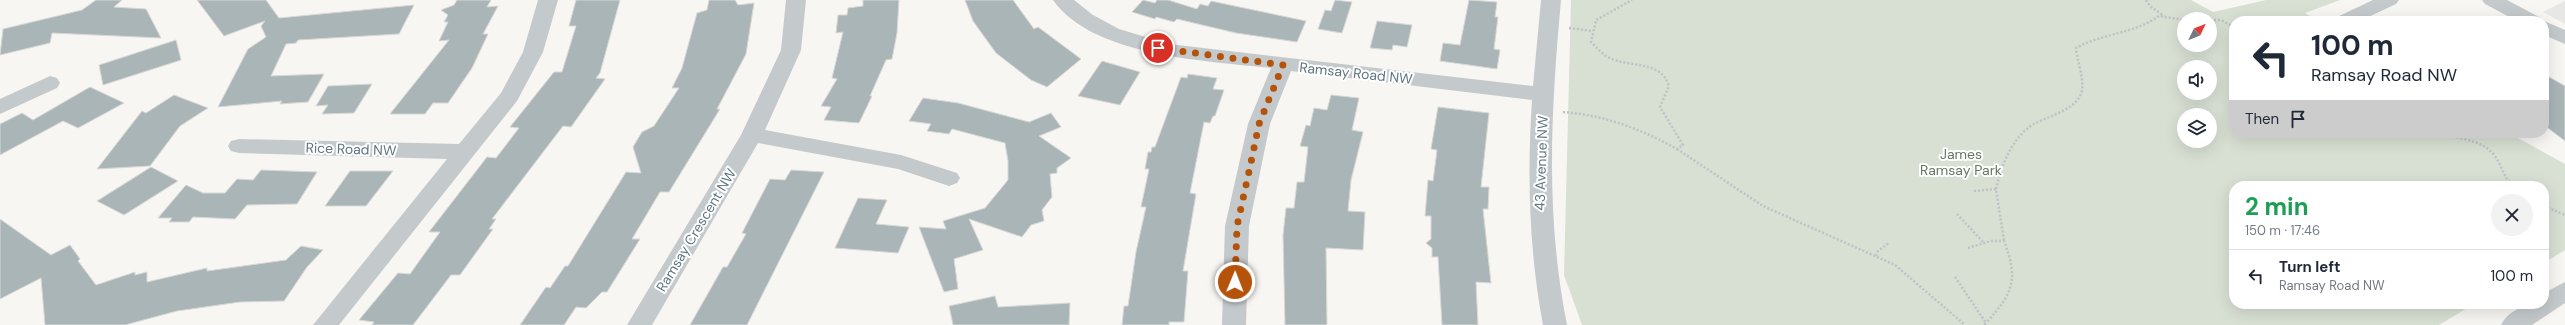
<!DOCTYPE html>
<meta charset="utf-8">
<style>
body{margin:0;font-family:"DM Sans",sans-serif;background:#f2f2f3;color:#1f2937;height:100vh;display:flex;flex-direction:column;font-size:15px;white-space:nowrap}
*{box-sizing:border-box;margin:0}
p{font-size:13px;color:#747a83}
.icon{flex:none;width:22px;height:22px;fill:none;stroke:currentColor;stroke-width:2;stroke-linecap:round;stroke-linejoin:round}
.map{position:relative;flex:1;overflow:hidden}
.sheet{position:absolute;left:2229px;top:181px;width:320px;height:128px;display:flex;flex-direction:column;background:#fff;border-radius:16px;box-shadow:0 4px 16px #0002}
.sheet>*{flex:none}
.banner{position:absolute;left:2229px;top:16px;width:320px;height:122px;border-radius:16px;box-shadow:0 4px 16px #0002;background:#fff;color:#1f2937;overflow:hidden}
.needle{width:26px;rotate:47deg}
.tools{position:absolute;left:2177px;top:12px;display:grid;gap:8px}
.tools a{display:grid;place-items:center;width:40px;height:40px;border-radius:50%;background:#fff;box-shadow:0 4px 16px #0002;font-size:20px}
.pin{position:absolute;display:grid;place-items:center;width:34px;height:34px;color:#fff;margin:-17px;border:2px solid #fff;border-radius:50%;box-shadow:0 1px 4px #0007}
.me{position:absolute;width:44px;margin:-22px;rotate:1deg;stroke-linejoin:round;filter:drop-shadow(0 0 3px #0008)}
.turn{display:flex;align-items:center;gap:14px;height:84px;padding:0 16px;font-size:18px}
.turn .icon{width:52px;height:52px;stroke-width:2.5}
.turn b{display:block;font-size:28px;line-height:34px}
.then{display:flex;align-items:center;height:38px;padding:0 16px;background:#0003;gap:8px;font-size:15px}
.round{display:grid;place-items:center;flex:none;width:42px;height:42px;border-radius:21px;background:#f2f2f3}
.head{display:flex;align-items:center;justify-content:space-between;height:68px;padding:0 16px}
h1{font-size:24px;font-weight:700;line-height:30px;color:#1e9e55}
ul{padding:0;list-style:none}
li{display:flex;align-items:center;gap:12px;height:52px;padding:0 16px;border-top:1px solid #e0e1e3}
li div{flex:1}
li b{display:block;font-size:15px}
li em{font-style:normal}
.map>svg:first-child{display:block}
</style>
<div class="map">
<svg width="2565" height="325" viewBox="0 0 2565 325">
<rect width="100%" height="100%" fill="#f7f6f3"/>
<path fill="#e7e8e6" d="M2565,1V24L2543,12Z"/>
<path fill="#d8dfd3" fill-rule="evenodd" d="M1571,0H2191L2213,12L2266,0H2340L2305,13L2318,21H2234V133H2509L2565,164V250L2544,263V186H2234V304H2474L2439,325H1582L1564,275ZM2184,19H2210V45H2184ZM2184,67H2210V93H2184ZM2184,115H2210V141H2184Z"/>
<g fill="#aab5b8" stroke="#d8d8d5">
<path d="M96,0H122L114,7L146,9L161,38L52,33L50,43L0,55L3,29L82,10Z"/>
<path d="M197,0H266L279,18L414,5L399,34L298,40L296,43L286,44L271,76L324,74L308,102L280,104L282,101L218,107L248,49L266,37L261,26L265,21L224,36Z"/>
<path d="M457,0H491L487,7L498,6L483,34H488L472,68L448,103H433L425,114H390L449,40L439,41L448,22H444L448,15L441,10L454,5Z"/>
<path d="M576,0H620L600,73L596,78L605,79L571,127L563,126L492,219H496L489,229H493L460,275H451L413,325H372L374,322L359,320L398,273L410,274L440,232H429L487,157L496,158L519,128L510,127L554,72H562L576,26H569Z"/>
<path d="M709,0H735L738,5L754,3L746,54L717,109H720L669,192H660L632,239H640L607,292H602L586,308L576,307L564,325H520L546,287L550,288L565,266H568L626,172L641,173L633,147L642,132L654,126L679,88H672L682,68L697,13L707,10Z"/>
<path d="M863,0H899L897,33L892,59L886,60L870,96H872L859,123L824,120L831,107L821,106L837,79L832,78L843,32L836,33L838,15H847L848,8L863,6Z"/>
<path d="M965,0H1013L1034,29L1038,27L1081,59L1047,87L1031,80L996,53L973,21Z"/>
<path d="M1143,0L1155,3L1157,0H1168L1197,9L1200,4L1208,6L1211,1L1306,21L1297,42L1236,33L1177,19L1174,22L1156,17L1155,19L1132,12Z"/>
<path d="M1335,0L1352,2L1342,33L1318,29L1325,10L1331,11Z"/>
<path d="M1469,0L1497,2L1495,17H1498L1494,49L1500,50L1497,69L1440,61L1443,43L1460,45Z"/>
<path d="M1377,21L1412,25L1407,47L1393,45L1392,50L1370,48Z"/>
<path d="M176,40L181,60L103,85L99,65Z"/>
<path d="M1102,61L1140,72L1120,105L1078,96Z"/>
<path d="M1188,74L1217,78L1213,89L1224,90L1215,116H1213L1210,123L1204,122L1190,193L1196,194L1183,271H1188L1184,322H1169V325H1122L1124,306H1128L1136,252L1146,207H1141L1149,169H1145L1148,152H1151L1152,147H1155L1181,77L1187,78Z"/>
<path d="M2544,74L2565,86V141L2544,125Z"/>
<path d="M372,84L354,113L322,114L328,105L316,106L328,86Z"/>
<path d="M90,87L124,103L78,128L63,121L0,155V124L22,113L33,120Z"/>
<path d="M174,95L208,108L180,126L150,166L97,169L142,111L146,113Z"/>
<path d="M1331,95L1359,98L1352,130L1363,132L1351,180L1348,211L1365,212L1363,250L1326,248L1327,325H1285L1283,235L1286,208H1294L1297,182H1304L1308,147L1300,146L1306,125L1310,126L1314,108L1327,110Z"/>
<path d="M923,98L958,103L1029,122L1051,113L1061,127L1039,136L1071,158L1057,168V173L1050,174L1052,197L1042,210L1044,221L1031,225L1022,237L969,219L983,250L954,259L958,289L944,292L919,227L946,229L943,221L985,208L1008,180V161L1005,143L952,129L949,134L927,131L931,124L909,121Z"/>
<path d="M1438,107L1489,113L1481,187H1489L1488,209H1483L1491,283L1476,282L1478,325H1442L1438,257H1432V248L1426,243L1431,239V216H1425L1428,180L1433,181L1437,150L1431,149Z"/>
<path d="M151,167L178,181L124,215L97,201Z"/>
<path d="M261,170L317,172L297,204L247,205L235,219L193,217L189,222H169L172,218H158L186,185L203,193H225L237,179L253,180Z"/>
<path d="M791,170L824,172L747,325H690L723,267H727L746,234L742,233L770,179L785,180Z"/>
<path d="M350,171H393L366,206H325Z"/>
<path d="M858,198L887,200L876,224L909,227L898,253L835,248Z"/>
<path d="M0,219L51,255L70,245L80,259L78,261L96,285L135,272V275L147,272V282L207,268V271L286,260L301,246L323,250L307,267L284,301L240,302L177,311L125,325H45L41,278L0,299Z"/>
<path d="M995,296L998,307L1070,303L1069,325H953L949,306Z"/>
</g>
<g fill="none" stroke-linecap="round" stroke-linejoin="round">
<g stroke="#bfc2c4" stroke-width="2.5" stroke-dasharray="2 2" stroke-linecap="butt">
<path d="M2146,0L2150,6L2164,16"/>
<path d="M2210,20H2221L2234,27"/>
<path d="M1569,28L1592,31"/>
<path d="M1563,112C1604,115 1641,129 1677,149L1683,145L1660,107L1669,86C1661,60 1630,68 1610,58C1602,54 1597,48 1591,42L1596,20L1632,0"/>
<path d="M2437,133C2455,139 2481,138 2494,155C2502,165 2503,177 2513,186"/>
<path d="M1677,149L1763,206L1895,265L1965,325"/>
<path d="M1996,189C2001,167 2010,143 2028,128C2043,116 2078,112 2082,90C2084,77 2077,61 2076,48C2103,33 2134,34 2159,16L2184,20"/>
<path d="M1974,191L1996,189L2004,241"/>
<path d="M2544,206L2565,215"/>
<path d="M1957,214L1983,242"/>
<path d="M1968,248L1991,241H2004C2019,280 2013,293 1986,323"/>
<path d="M1876,256L1878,251L1889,243"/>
<path d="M1955,277L1986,323L1984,325"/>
</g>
<g fill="#c4c9cb" fill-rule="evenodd">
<path d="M538,0H558L543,52L517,101L339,325H313L447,159L239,153L231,151L228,146L231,141L239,139L459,144L501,93L523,52Z"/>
<path d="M786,0H806L801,50L765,130L901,155L957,173L960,178L957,183L949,186L898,169L758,143L652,325H627L741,135L781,50Z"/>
<path d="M1053,0H1074L1093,15L1119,29L1169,44L1533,86L1541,0H1561C1551,111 1545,215 1567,325H1543C1529,250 1527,176 1532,100L1291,71L1270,124L1249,226L1246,325H1222L1225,226L1248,124L1271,68C1209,61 1093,57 1053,0Z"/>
<path d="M2373,0H2399L2396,4L2360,21H2334L2337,17Z"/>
<path d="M2482,0H2507L2539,17L2542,21H2517L2485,4Z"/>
<path d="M2544,21L2565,30V44L2544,35Z"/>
<path d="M50,76L57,78L60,83L57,88L0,114V99Z"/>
<path d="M2565,282V303L2532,325H2501C2509,309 2527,304 2544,304V293Z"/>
</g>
</g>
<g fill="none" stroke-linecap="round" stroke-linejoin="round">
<path stroke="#b45309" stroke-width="7" stroke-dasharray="0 12.6" d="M1158,48L1283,65L1259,124L1250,167L1237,226L1235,282"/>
</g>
<g text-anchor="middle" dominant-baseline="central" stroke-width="4" stroke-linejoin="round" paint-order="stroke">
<g font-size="14" fill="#5f7680" stroke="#fff">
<text transform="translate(1356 73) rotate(6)">Ramsay Road NW</text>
<text transform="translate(351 149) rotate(2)">Rice Road NW</text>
<text transform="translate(1541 163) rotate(-88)">43 Avenue NW</text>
<text transform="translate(696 230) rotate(-59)">Ramsay Crescent NW</text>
</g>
<g font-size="14" fill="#66785f" stroke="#fff">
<text x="1961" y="154">James<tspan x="1961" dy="16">Ramsay Park</tspan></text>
</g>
</g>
</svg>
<div class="tools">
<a><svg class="needle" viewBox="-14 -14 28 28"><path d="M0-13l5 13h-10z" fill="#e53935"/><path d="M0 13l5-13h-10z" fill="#747a83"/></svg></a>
<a><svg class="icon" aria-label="sound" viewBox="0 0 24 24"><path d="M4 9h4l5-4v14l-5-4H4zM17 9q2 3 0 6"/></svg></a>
<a><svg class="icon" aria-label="layers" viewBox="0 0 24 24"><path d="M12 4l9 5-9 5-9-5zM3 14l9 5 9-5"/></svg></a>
</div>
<div class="pin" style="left:1158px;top:48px;background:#d93025"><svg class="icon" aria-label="arrive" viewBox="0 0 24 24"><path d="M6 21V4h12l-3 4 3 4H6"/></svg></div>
<svg class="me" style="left:1235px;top:282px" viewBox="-20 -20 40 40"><circle r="17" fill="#b45309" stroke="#fff" stroke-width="3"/><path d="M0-11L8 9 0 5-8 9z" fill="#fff"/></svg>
<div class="banner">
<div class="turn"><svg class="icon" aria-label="left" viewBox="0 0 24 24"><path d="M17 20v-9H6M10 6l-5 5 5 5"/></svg><div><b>100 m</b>Ramsay Road NW</div></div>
<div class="then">Then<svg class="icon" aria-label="arrive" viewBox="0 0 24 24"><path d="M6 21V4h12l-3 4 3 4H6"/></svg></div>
</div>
<section class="sheet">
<div class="head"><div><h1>2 min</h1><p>150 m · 17:46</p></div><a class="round"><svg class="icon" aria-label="close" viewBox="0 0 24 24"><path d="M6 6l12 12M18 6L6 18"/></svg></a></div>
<ul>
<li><svg class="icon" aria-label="left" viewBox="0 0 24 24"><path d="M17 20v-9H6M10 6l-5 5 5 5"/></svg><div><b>Turn left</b><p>Ramsay Road NW</p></div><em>100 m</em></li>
</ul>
</section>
</div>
